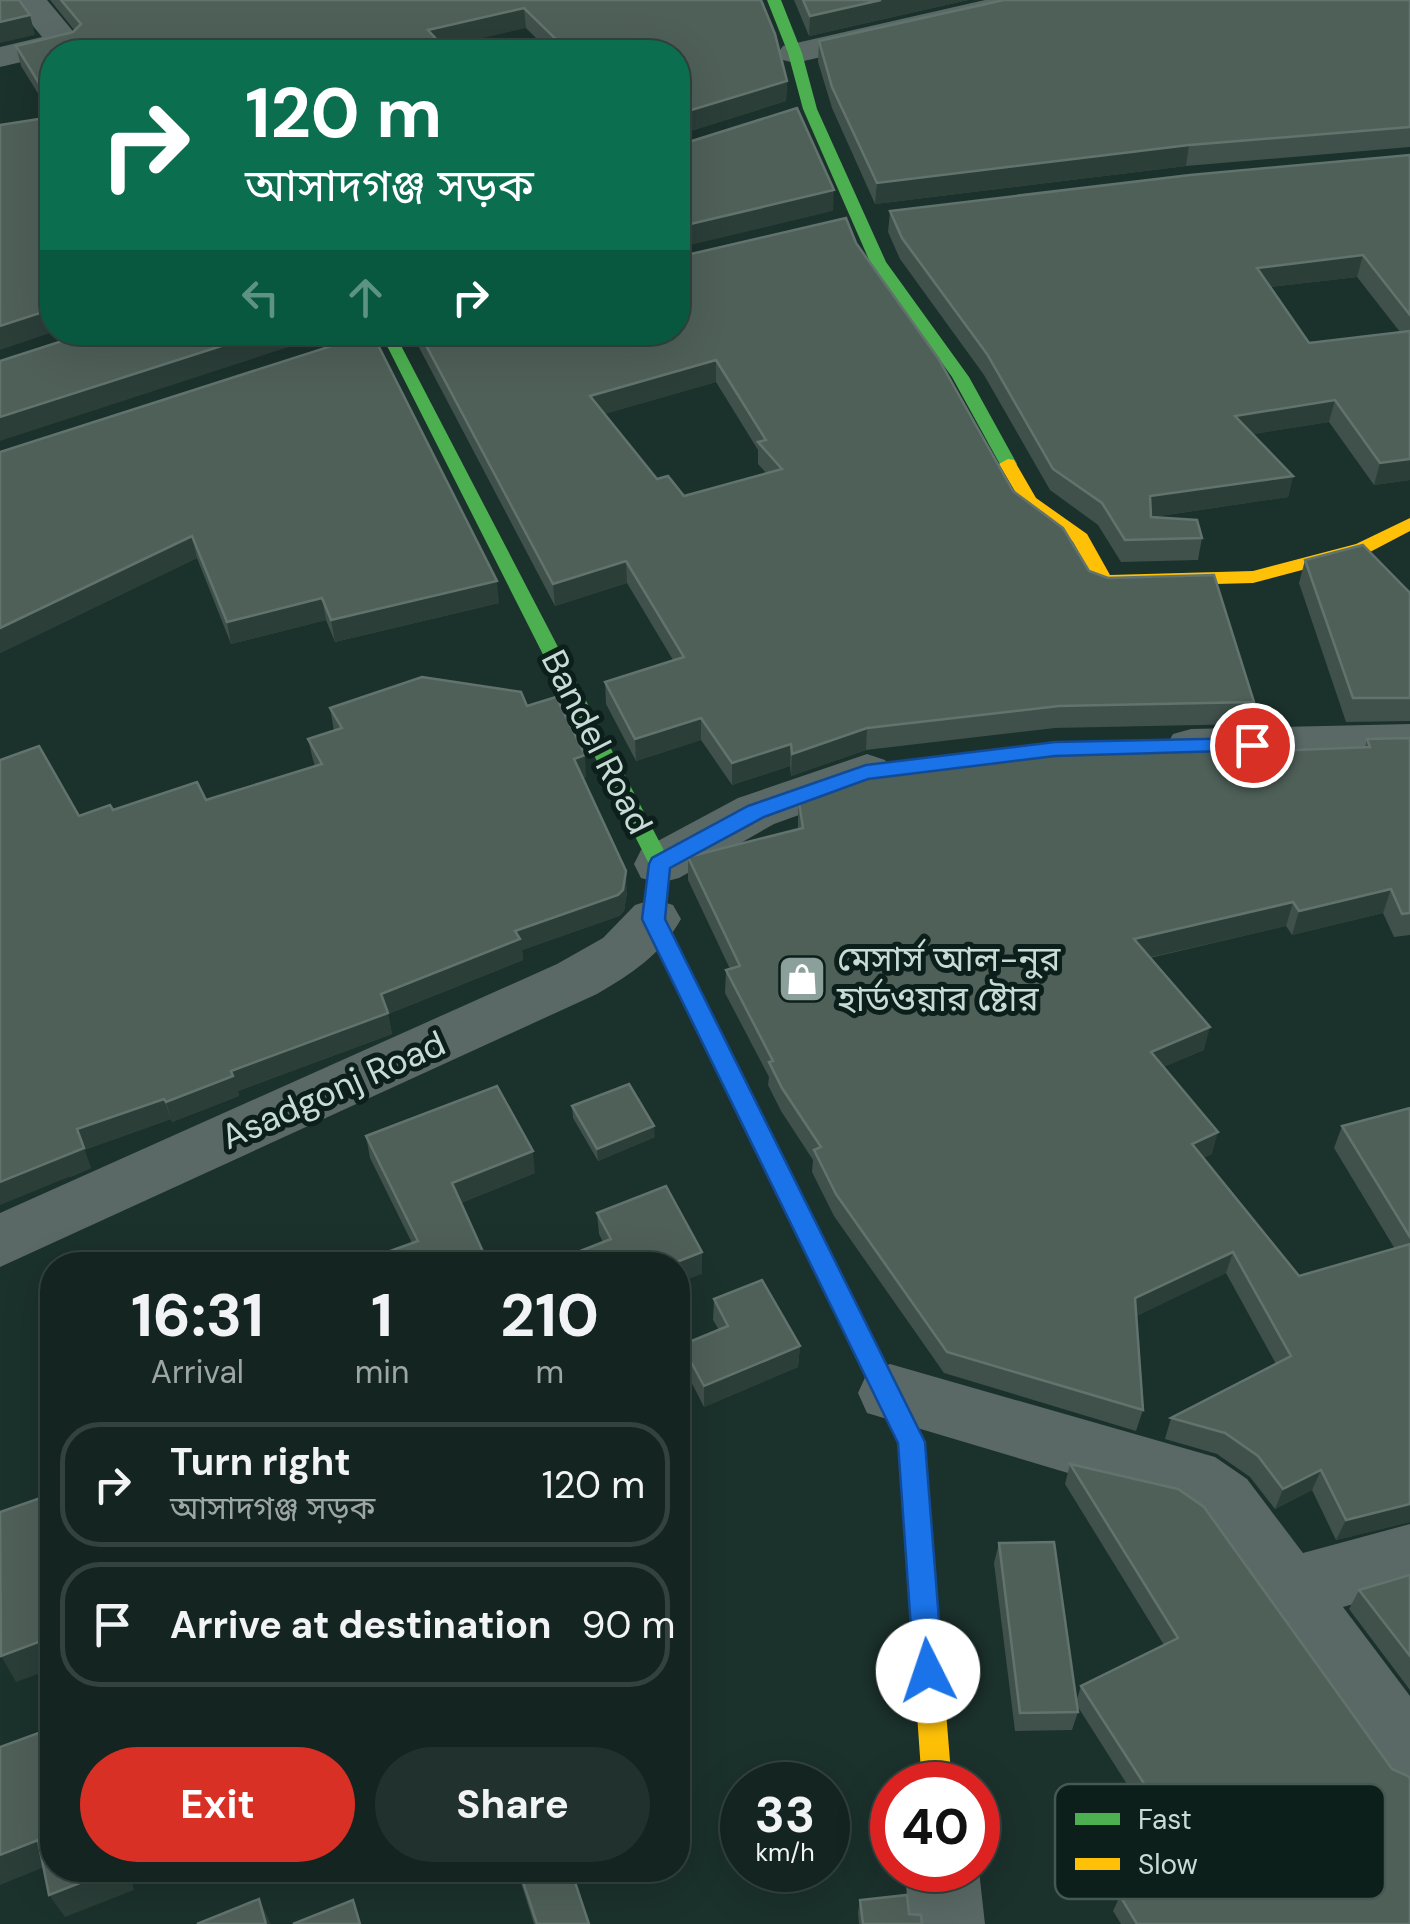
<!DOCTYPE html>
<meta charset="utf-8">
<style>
body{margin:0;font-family:"DM Sans","Noto Sans Bengali",sans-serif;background:#21312e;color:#f1f3f6;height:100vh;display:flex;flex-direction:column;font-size:38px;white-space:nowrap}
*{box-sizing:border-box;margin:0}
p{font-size:32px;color:#9da5a5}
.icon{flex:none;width:55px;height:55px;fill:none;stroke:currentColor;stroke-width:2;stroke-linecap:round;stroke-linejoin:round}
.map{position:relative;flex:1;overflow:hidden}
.sheet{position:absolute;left:40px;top:1252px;width:650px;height:630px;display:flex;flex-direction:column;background:#142521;border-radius:40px;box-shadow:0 10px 40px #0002,0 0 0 2px #33423f}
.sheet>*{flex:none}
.banner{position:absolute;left:40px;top:40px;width:650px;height:305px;border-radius:40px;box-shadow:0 10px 40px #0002,0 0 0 2px #33423f;background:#0b6e4f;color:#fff;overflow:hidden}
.speed{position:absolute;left:720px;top:1762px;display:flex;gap:20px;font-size:50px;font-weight:700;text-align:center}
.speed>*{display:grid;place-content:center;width:130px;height:130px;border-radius:50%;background:#142521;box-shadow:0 10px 40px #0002,0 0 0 2px #33423f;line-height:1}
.speed small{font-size:25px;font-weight:400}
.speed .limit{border:15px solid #d22;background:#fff;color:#111}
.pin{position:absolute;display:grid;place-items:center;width:85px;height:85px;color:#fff;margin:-42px;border:5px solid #fff;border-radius:50%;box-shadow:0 2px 10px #0007}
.me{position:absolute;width:110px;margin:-55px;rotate:356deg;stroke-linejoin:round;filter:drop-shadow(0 0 8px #0008)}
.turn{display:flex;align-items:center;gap:35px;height:210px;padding:0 40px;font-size:45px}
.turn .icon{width:130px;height:130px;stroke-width:2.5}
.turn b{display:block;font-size:70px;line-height:85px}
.lanes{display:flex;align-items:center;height:95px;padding:0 40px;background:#0003;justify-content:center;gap:50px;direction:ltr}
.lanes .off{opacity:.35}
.eta{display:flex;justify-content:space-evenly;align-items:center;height:170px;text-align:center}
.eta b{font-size:60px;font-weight:700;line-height:70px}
.button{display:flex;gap:20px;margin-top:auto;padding:20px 40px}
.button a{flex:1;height:115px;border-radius:60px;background:#d93025;color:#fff;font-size:40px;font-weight:700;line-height:115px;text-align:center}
.button a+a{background:#21312e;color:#f1f3f6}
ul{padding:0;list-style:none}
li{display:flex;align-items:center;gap:30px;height:125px;margin:0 20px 15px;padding:0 20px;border:5px solid #33423f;border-radius:40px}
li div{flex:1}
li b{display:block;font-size:38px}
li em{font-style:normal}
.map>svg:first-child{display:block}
</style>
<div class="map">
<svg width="1410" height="1924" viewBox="0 0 1410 1924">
<rect width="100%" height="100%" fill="#1b312c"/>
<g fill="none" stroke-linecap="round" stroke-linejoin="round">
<g fill="#5a6965" fill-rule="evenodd">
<path d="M12,0H47L82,42L77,49L0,67V47L42,37Z"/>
<path d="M985,0H1047L1042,7L795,63L783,60L778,53L783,46Z"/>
<path d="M1410,724V758L1191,763L1173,758L1166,746L1173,734L1191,729Z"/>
<path d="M867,754L885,760L892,772L885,784L774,824L679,878L660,883L641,878L634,864L641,850L738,798Z"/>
<path d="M654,899L673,905L681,919C661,955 631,974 597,994L0,1267V1213L557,964L603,938L635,905Z"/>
<path d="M890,1364L1215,1457L1247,1479L1303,1553L1410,1524V1588L1343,1607L1410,1696V1793L1384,1783L1199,1523L1172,1504L867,1413L858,1393L867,1373Z"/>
<path d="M978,1862L985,1924H909L905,1870H978Z"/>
</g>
<g fill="#4caf50" fill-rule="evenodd">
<path d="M767,0H781L802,53L817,109L886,262L969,377L1017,464L1014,468H1002L952,377L870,262L803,109L788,53Z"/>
<path d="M380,332L395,334L671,864L663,913H647L644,907L649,864Z"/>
</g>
<g fill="#ffc107" fill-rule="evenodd">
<path d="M1008,459L1014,460L1036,498L1087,534L1110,575L1253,571L1356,544L1410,518V531L1370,552L1253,583L1104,587L1097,585L1073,542L1023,505L999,464Z"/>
<path d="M655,899L666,907L665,919L924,1443L952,1785H922L898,1444L643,919L647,901Z"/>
</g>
</g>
<g fill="#40504a" fill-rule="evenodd">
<path d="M50,0H761L787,81L786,101L678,135V52H550L526,28L52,52V116L21,66L16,46L75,31Z"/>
<path d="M794,0H968L809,36Z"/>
<path d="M1410,0V147L1186,166L875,204L832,108L818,62L819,41Z"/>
<path d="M1410,155V480L1374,485L1329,422L1253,434L1293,476L1288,497L1153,517L1202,538L1198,560L1121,562L1098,525L1050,490L984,375L900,259L888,232L890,211ZM1357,277L1400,332L1309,343L1270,287Z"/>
<path d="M856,243L1013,491L1089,571L1254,702L1248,724L1055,728L866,750L791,776L790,766L732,785L701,740L636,761L606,704L605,682L673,660L627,583L555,606L413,336L412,332H678ZM716,382L758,450V464L766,473L684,496L657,479L604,414Z"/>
<path d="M0,452L499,603L335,642L326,620L231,644L197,558L0,653Z"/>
<path d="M1305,560L1410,593V721L1346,722L1299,583Z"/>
<path d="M527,706L586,777L583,778L627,892L624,911L619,916L522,950L523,960L388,1014L392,1034L238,1091L239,1096L172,1122L171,1119L84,1150L91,1168L70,1177L79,816L113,810L206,800L315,766L313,760L308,739L334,731L330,708Z"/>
<path d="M1410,738V935L1394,937L1383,913L1292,935L1286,926L1150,958L1204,1050L1163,1067L1212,1154L1203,1158L1299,1276L1395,1249L1334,1148L1342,1126L1410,1108V1522L1336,1540L1312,1490L1275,1509L1250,1477L1217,1454L1165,1439L1171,1418L1276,1364L1226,1273L1136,1316L1143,1410L1136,1431L944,1373L834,1216L812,1172L813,1160L781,1111L768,1085L769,1077L725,993L726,970L730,969L688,880V857L798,829V796L1270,751L1365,748L1367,739Z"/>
<path d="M572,1106L655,1137L598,1161L573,1118Z"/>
<path d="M366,1136L535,1173L461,1203L489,1265L412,1243L370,1158Z"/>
<path d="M597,1213L702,1274L678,1265H560V1259L603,1242L599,1234Z"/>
<path d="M714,1299L800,1346L798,1367L704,1407L683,1366L682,1345L719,1330L713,1320Z"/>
<path d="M1070,1464L1410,1924H1121L1113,1911L1120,1896L1177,1863L1078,1707V1712L1072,1730L1015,1731L994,1563L999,1543L1077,1699L1081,1686L1164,1645L1065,1484Z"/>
<path d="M1410,1575V1690L1349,1609L1359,1590Z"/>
<path d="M517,1870H571L589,1924H534Z"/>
<path d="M860,1900L909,1914L922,1924H859L858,1913Z"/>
</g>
<g fill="#2b3e38">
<path d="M881,0H968L809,36L810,16Z"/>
<path d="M524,8L526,28L430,50L428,30Z"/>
<path d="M30,15L35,35L0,43V22Z"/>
<path d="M787,81L786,101L678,135V114Z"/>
<path d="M1189,145L1186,166L875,204L877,183Z"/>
<path d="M834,190L833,211L678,248V227Z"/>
<path d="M1363,255L1357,277L1252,289L1257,268Z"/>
<path d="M52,309L53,332L0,350V326Z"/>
<path d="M265,332H335L0,441V417Z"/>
<path d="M716,360V382L591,418L590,396Z"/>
<path d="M1335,400L1329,422L1230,438L1235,416Z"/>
<path d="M1410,459V480L1374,485L1380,463Z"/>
<path d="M1293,476L1288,497L1146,518L1150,496Z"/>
<path d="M192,536L197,558L0,653V628Z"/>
<path d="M626,561L627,583L555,606L553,584Z"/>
<path d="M497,581L499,603L335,642L331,620Z"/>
<path d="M322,598L326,620L231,644L227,622Z"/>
<path d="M701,718V740L636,761L635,739Z"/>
<path d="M867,728L866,750L791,776L792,754Z"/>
<path d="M791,744L790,766L732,785V763Z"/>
<path d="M585,755L586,777L576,780L574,759Z"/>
<path d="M626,871L627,892L624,911L619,916L522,950L523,960L388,1014L392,1034L238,1091L239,1096L172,1122L166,1102L231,1071L381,994L515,931Z"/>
<path d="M1391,889L1383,913L1292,935L1299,911Z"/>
<path d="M1293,902L1286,926L1129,962L1134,939Z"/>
<path d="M1210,1027L1204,1050L1145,1075L1151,1052Z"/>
<path d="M164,1099L171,1119L84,1150L77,1129Z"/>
<path d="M654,1126L655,1137L598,1161L597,1149Z"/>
<path d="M1218,1132L1212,1154L1185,1166L1192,1144Z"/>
<path d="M84,1148L91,1168L0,1205V1182Z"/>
<path d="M533,1151L535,1173L456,1205L452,1183Z"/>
<path d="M702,1252V1274L678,1283V1265H669Z"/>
<path d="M1233,1252L1226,1273L1129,1320L1135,1298Z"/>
<path d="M800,1346L798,1367L704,1407V1386Z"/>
<path d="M1321,1470L1312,1490L1275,1509L1283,1489Z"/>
<path d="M1410,1504V1522L1336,1540L1346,1520Z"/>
<path d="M52,1637V1669L16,1682L1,1656Z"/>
<path d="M38,1840L52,1864L0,1885V1855Z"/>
<path d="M113,1870H129L134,1890L65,1917L49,1895Z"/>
<path d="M259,1899L271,1924H266Z"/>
</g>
<g fill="#4f6059" stroke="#62736d" stroke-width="2.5" fill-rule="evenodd">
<path d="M0,0H19L30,15L0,22Z"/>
<path d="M61,0H761L775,34L787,81L678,114V52H569L524,8L428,30L448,52H52V104L16,46L73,32L81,24Z"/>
<path d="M803,0H881L810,16Z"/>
<path d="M1004,0H1410V127L1189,145L877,183L832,87L819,41Z"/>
<path d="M797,108L834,190L678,227V144L679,145Z"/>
<path d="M52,117V309L0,326V125Z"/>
<path d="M1410,155V315L1363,255L1257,268L1309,343L1410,331V459L1380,463L1335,400L1235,416L1293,476L1150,496L1151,517L1197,520L1202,538L1125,540L1102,503L1053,469L987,354L902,238L890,211L1190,175Z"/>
<path d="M846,218L856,243L938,358L1013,491L1063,528L1089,571L1108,578L1214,575L1254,702L1059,706L867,728L792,754L791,744L732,763L701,718L635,739L605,682L684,657L626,561L553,584L419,332H678V257ZM716,360L766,440L758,442L782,469L684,496L668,476L657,479L590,396Z"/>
<path d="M90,332H265L0,417V361Z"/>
<path d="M372,333L497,581L331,620L322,598L227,622L192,536L0,628V452Z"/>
<path d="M1363,545L1410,593V698H1353L1305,560Z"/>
<path d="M422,677L521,692L527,706L556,697L585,755L574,759L626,871L623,890L618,895L515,931L520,939L381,994L388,1013L231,1071L233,1076L166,1102L164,1099L77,1129L84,1148L0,1182V760L39,746L79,816L110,805L113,810L197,782L206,800L322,764L308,739L342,728L330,708Z"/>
<path d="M1410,738V913L1402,914L1391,889L1299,911L1293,902L1134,939L1210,1027L1151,1052L1218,1132L1192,1144L1299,1276L1410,1244V1504L1346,1520L1321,1470L1283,1489L1258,1456L1225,1433L1171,1418L1291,1356L1233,1252L1135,1298L1143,1410L947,1352L836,1194L814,1150L821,1147L782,1088L769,1062L773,1061L726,970L740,966L688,857L803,828L798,796L874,769L1059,746L1267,742L1270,751L1370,747L1367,739Z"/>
<path d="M629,1084L654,1126L597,1149L572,1106Z"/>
<path d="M497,1086L533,1151L452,1183L489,1265H362L360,1262L418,1241L366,1136Z"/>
<path d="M1410,1108V1237L1342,1126Z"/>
<path d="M666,1186L702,1252L669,1265H563L560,1259L611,1239L597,1213Z"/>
<path d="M762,1280L800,1346L704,1386L682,1345L728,1326L714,1299Z"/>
<path d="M1070,1464L1178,1489L1204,1507L1392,1769L1408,1776L1410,1778V1924H1137L1120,1896L1190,1855L1081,1686L1178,1638Z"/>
<path d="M52,1494V1637L1,1656L0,1512Z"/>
<path d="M1054,1542L1078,1712L1020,1713L999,1543Z"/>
<path d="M1410,1575V1656L1359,1590Z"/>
<path d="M52,1728V1870H113L49,1895L38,1840L0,1855V1747Z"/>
<path d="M519,1870H571L589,1924H537Z"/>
<path d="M907,1895L909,1914L921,1915L922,1924H863L860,1900Z"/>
<path d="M259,1899L266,1924H197Z"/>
<path d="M353,1900L360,1924H293Z"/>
</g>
<path fill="#1a73e8" stroke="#114b97" stroke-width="2.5" d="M1252,738L1260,740L1263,745L1260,750L1055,756L868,779L764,817L670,868L665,919L925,1442L943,1671L939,1681L928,1685L918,1681L914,1671L898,1443L642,919L649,864L652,858L748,806L866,765L1055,742Z"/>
<defs>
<g id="shop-square" transform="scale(2.5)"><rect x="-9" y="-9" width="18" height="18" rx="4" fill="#8ba09a" stroke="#0d1f1a"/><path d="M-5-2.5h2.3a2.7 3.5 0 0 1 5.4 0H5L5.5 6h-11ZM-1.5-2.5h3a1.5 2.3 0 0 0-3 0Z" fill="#fff"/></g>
</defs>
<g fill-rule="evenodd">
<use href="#shop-square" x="802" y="979"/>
</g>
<g text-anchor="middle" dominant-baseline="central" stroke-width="10" stroke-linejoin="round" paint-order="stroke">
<g font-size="35" fill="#c7dcd5" stroke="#0d1f1a">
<text transform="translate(597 742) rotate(63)">Bandel Road</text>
<text transform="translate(333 1090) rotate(-24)">Asadgonj Road</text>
</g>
<g font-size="35" fill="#c7dcd5" stroke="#0d1f1a" text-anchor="start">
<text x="837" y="959">মেসার্স আল-নুর<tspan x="837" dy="40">হার্ডওয়ার ষ্টোর</tspan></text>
</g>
</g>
<rect x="1055" y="1784" width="330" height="115" rx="15" fill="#0d1f1a" stroke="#455852" stroke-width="2.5"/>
<rect x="1075" y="1813" width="45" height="12" fill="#4caf50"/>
<rect x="1075" y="1858" width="45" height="12" fill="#ffc107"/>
<g font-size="28" fill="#c7dcd5">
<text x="1138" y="1829">Fast</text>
<text x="1138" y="1874">Slow</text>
</g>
</svg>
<div class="speed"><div>33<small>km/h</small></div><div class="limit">40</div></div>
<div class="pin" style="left:1252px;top:745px;background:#d93025"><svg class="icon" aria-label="arrive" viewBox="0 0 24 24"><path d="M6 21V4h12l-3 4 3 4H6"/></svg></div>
<svg class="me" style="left:928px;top:1671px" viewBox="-20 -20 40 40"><circle r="19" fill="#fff"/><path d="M0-13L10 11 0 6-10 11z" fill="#1a73e8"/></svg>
<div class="banner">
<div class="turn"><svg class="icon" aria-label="right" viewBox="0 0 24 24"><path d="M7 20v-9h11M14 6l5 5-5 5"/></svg><div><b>120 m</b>আসাদগঞ্জ সড়ক</div></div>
<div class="lanes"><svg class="icon off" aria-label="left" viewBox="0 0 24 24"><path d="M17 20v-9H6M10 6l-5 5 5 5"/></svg><svg class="icon off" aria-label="ahead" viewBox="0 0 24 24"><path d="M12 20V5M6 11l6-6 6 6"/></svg><svg class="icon" aria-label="right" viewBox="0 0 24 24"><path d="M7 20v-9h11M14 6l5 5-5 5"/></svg></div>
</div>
<section class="sheet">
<div class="eta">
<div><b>16:31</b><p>Arrival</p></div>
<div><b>1</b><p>min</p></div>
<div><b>210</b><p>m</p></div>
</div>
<ul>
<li><svg class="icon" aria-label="right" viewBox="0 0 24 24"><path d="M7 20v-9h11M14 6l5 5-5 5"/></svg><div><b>Turn right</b><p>আসাদগঞ্জ সড়ক</p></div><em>120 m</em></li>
<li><svg class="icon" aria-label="arrive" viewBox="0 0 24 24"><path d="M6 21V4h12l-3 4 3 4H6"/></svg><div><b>Arrive at destination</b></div><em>90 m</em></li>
</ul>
<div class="button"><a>Exit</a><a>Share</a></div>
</section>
</div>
